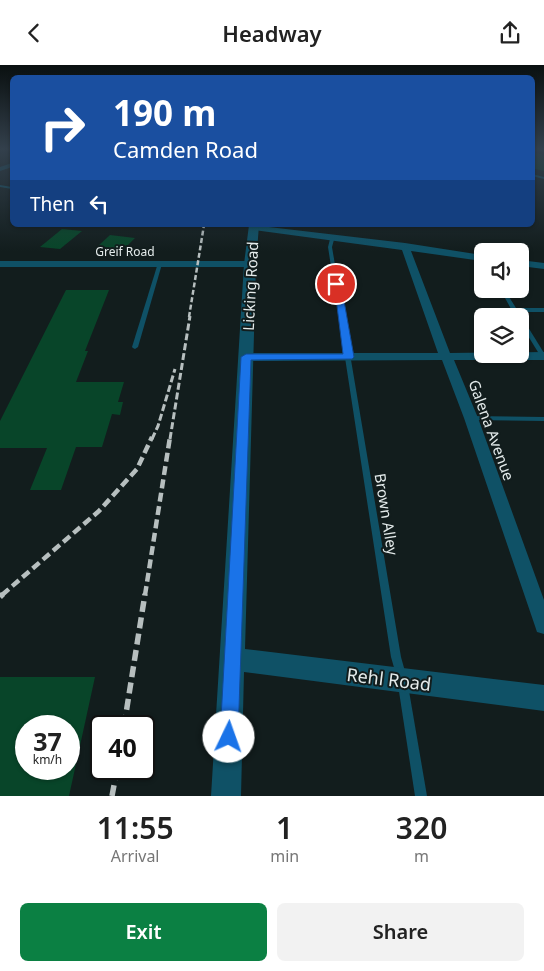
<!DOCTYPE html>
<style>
body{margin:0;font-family:"Noto Sans",sans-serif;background:#f2f2f2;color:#222;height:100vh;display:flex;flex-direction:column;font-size:19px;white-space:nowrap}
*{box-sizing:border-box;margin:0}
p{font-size:16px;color:#767676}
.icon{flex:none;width:28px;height:28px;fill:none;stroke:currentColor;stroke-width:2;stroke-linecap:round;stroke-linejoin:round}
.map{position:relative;height:731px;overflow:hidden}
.panel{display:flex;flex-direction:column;background:#fff;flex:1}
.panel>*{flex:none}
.guide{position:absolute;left:10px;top:10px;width:525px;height:152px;border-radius:8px;box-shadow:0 1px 4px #0004;background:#1a4fa0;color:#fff;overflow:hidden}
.tools{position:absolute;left:474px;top:178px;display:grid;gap:10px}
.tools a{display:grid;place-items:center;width:55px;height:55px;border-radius:8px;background:#fff;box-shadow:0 1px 4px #0004;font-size:25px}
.speed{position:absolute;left:15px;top:650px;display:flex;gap:10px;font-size:25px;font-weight:700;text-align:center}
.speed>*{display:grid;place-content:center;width:65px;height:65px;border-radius:50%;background:#fff;box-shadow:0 1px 4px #0004;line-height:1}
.speed small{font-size:12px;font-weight:400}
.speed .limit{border:2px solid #111;border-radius:8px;background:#fff;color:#111}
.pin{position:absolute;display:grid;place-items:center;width:42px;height:42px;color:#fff;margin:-21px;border:2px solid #fff;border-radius:50%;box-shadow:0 1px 5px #0007}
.me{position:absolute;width:55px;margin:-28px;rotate:3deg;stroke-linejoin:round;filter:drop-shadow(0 0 4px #0008)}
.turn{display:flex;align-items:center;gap:18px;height:105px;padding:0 20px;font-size:22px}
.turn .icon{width:65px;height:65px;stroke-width:2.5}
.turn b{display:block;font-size:35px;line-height:42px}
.then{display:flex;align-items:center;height:48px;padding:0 20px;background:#0003;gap:10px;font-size:19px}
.eta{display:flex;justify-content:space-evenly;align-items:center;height:85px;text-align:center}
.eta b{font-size:30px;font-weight:600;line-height:35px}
.primary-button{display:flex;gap:10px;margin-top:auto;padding:10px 20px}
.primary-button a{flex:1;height:58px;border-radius:8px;background:#0b8043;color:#fff;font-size:20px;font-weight:600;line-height:58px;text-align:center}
.primary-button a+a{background:#f2f2f2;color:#222}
header{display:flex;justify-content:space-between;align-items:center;height:65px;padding:0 20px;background:#fff;font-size:22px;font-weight:600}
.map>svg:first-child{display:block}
</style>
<header><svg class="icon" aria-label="back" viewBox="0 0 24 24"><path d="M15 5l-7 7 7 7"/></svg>Headway<svg class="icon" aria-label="share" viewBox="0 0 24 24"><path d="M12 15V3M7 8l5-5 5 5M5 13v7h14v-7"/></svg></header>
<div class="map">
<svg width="544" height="731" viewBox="0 0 544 731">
<rect width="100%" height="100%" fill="#121d1d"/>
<g fill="#084529" fill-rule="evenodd">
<path d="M532,87L544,90V106L532,103Z"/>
<path d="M62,164L82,166L60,184L40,182Z"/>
<path d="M110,170L135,173L123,185L97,182Z"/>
<path d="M66,225H109L85,286H88L76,317H124L118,337H123L120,350L112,349L102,382H76L61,425H30L47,383H0V356Z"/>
<path d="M0,612H95L69,731H0ZM26,661H69V704H26Z"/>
</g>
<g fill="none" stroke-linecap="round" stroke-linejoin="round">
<g fill="#0f5166" fill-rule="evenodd">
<path d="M533,83L544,85V87L533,84Z"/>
<path d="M532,109L544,112V114L532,111Z"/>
<path d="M0,120L12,122V124L0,122Z"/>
<path d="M331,170L335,171L332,182L401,592L406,610L405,613L401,615L397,613L391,592L328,182Z"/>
<path d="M158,198L162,199L138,282L135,284L133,283L132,282Z"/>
<path d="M500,224H504L516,243H544V247H518L521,251L520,252L515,251Z"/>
<path d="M520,252L523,254L544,288V293L541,292L520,258Z"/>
<path d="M469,351L544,352V356L471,355L468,353Z"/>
<path d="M403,615L407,617L408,620L427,731H415L398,620L399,617Z"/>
</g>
<g fill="#0f5166" fill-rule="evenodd">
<path d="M12,98V102L0,106V102Z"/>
<path d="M251,160L405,178L482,190V196L411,186L450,288L544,287V295H454L478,353L544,535V569L537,567L535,561L464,353L442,295L246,296L240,292L246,288H438L402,185L254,165L251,164Z"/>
<path d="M520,195L544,198V204L520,201Z"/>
<path d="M0,196H250L255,199L250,202H0Z"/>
</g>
<path fill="#0f5166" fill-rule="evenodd" d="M249,160H259L256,199L245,584L544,620V646L244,607L241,731H211L244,199Z"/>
<path stroke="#b7bfbf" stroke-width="2.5" stroke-dasharray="5 2.5" stroke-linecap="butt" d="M189,252L204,160"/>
<g stroke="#b7bfbf" stroke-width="3" stroke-dasharray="7 3" stroke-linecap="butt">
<path d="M152,374L158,361L175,304"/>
<path d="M170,374L190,251"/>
</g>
<g stroke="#b7bfbf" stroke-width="4.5" stroke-dasharray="9 4.5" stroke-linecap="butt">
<path d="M2,530L99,446L137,404L152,372"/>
<path d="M145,530L170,372"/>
</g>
<g stroke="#b7bfbf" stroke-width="5.5" stroke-dasharray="11 5.5" stroke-linecap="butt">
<path d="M0,532L3,529"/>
<path d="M124,661L145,529"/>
<path d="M112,731L117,704"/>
</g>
</g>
<linearGradient id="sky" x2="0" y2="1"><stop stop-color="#0a1010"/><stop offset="0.45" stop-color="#33404c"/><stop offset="1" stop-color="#33404c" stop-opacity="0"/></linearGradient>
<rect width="544" height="186" fill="url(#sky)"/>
<path fill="#1a73e8" stroke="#114b97" d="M334,217L341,219L354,292L352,294L251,295L238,672L236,679L229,681L223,679L220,672L241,292L246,289H343Z"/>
<g text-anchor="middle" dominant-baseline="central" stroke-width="4" stroke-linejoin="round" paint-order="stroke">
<g font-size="12" fill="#e4ebeb" stroke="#121d1d">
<text x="125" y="186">Greif Road</text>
</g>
<g font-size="15" fill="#e4ebeb" stroke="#121d1d">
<text transform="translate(250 221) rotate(-87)">Licking Road</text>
<text transform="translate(492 365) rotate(70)">Galena Avenue</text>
<text transform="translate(387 449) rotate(81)">Brown Alley</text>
</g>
<g font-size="18" fill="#e4ebeb" stroke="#121d1d">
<text transform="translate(389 614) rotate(7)">Rehl Road</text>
</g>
</g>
</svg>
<div class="tools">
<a><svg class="icon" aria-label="sound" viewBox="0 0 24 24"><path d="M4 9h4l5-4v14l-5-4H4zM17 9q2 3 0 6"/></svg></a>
<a><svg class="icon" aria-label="layers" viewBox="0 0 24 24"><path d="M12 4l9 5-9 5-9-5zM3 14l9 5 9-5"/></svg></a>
</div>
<div class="speed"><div>37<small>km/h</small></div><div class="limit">40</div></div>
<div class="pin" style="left:336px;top:219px;background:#d93025"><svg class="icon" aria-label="arrive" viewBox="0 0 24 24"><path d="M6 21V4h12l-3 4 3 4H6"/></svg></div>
<svg class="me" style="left:229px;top:672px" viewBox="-20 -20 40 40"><circle r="19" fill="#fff"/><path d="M0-13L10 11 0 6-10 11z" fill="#1a73e8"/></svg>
<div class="guide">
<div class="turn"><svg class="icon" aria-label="right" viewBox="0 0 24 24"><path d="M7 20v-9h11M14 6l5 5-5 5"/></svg><div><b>190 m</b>Camden Road</div></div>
<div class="then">Then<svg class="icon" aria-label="left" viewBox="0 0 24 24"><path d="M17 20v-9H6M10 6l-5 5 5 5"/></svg></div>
</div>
</div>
<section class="panel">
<div class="eta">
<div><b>11:55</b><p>Arrival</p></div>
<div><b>1</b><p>min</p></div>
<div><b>320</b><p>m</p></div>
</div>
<div class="primary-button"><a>Exit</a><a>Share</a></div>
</section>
